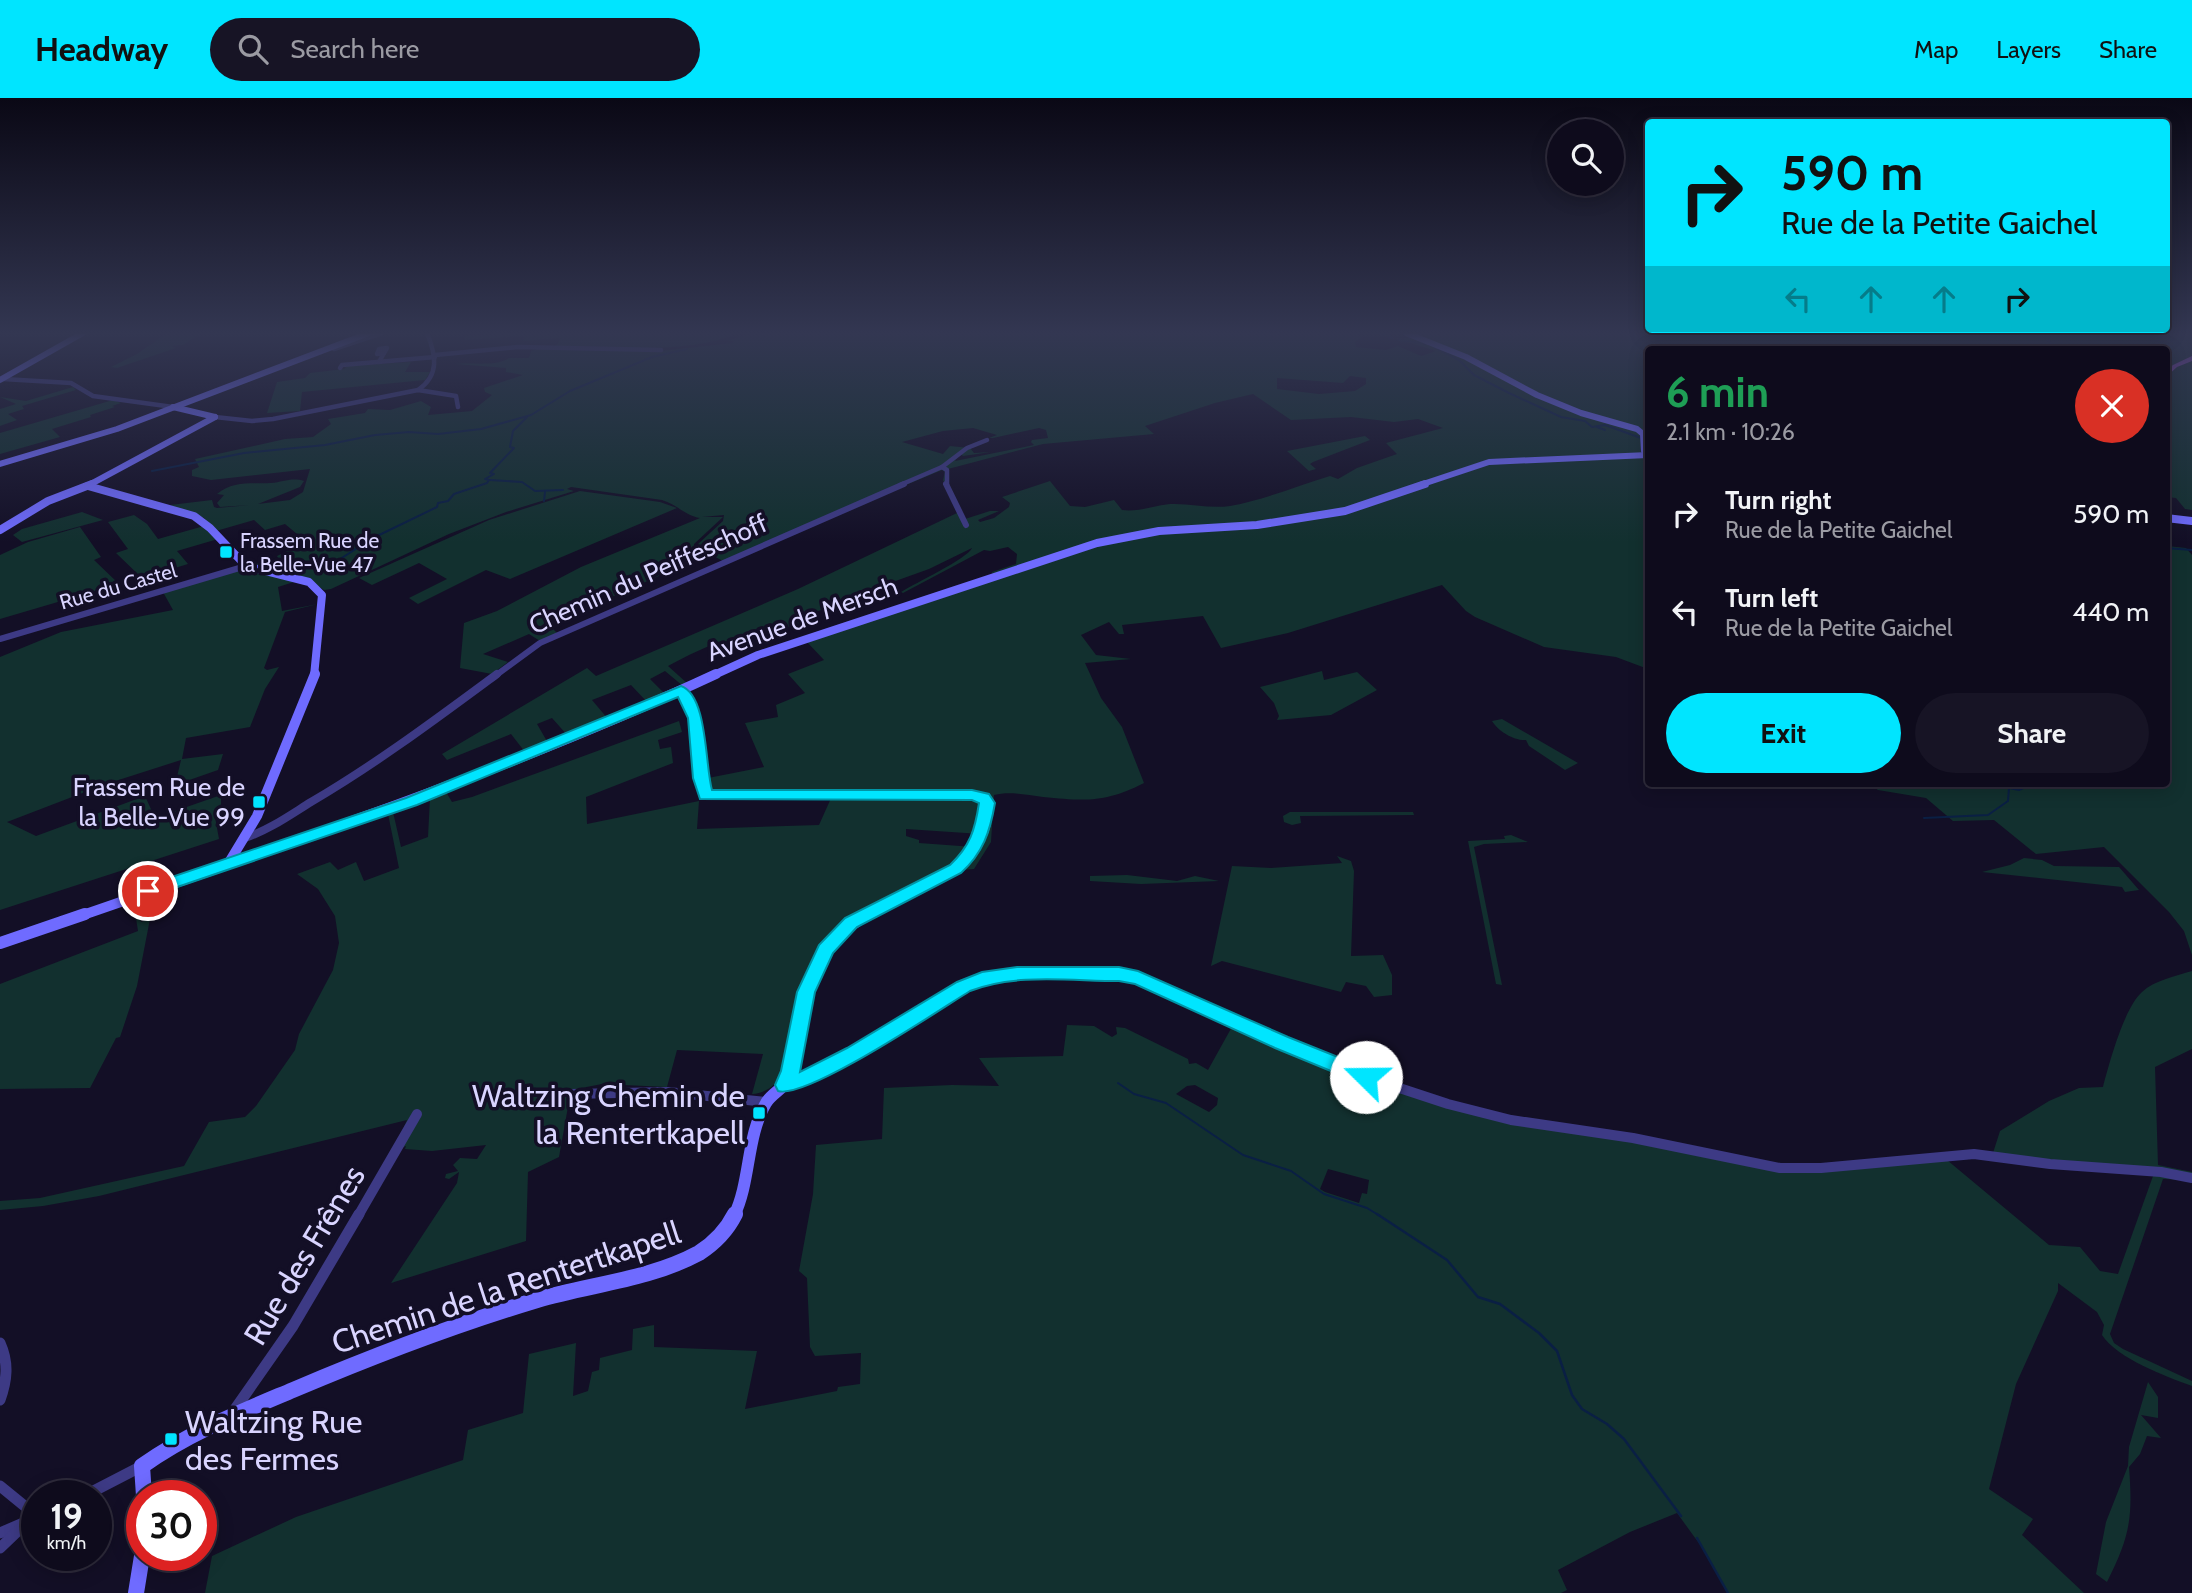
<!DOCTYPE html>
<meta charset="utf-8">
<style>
body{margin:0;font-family:Cabin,sans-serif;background:#171425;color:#f1f3f6;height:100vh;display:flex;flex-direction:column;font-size:26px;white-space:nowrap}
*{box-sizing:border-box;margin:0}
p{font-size:23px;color:#9b9ba3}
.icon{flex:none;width:38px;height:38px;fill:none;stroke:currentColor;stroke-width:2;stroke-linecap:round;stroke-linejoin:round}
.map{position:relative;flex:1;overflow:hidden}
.panel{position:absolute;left:1645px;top:248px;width:525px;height:441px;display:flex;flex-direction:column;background:#0e0b1c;border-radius:7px;box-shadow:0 4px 18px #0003,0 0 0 2px #2e2b3b}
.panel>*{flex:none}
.hud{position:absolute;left:1645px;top:21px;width:525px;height:214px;border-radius:7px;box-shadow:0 4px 18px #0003,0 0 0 2px #2e2b3b;background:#00e5ff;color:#111;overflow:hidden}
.controls{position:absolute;left:1547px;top:21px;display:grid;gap:14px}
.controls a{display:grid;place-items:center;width:77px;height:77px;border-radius:50%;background:#0e0b1c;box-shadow:0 4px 18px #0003,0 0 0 2px #2e2b3b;font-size:35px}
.speed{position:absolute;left:21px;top:1382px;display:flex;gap:14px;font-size:35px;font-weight:700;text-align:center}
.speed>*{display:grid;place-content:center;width:91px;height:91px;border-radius:50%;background:#0e0b1c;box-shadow:0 4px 18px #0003,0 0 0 2px #2e2b3b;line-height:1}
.speed small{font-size:18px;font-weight:400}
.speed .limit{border:10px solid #d22;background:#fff;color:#111}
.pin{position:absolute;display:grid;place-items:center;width:60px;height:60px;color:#fff;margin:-30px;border:4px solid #fff;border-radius:50%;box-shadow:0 2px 7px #0007}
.me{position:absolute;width:77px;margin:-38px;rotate:292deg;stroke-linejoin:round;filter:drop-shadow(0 0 5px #0008)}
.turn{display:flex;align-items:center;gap:24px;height:147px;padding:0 21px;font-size:32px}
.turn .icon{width:91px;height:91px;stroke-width:2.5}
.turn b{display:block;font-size:49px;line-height:60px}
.lanes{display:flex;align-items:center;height:66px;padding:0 21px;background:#0003;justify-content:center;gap:35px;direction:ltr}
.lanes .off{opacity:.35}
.round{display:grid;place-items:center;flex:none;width:74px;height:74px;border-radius:37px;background:#171425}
.headline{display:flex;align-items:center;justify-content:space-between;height:119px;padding:0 21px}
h1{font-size:42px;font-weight:700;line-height:52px;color:#1e9e55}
.button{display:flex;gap:14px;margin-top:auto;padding:14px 21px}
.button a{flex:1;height:80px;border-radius:42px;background:#00e5ff;color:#111;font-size:28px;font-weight:700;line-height:80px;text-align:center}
.button a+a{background:#171425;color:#f1f3f6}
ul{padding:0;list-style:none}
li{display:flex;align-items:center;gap:21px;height:98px;padding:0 21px}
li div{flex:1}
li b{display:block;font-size:26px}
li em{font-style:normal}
header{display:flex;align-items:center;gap:42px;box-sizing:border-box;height:98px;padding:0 35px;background:#00e5ff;color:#111}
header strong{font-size:33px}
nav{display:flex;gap:38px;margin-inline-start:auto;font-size:24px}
.search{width:490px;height:63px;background:#171425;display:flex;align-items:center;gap:18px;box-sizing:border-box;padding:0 24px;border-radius:38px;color:#9b9ba3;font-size:26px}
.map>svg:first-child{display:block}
</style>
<header>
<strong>Headway</strong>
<div class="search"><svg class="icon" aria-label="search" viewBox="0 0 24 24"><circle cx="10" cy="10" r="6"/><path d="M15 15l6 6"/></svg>Search here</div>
<nav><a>Map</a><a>Layers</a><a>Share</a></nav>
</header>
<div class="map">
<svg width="2192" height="1495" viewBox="0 0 2192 1495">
<rect width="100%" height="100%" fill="#130f26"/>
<g fill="#12302f" fill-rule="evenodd">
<path d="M167,235H202L183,247L172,248L176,250L117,270L111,269L137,256Z"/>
<path d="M510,235L528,236L741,235C678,258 621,247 556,248L561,240L523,243L524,238L465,242L463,238Z"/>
<path d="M752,235H1355L1361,240L1355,244L1356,249L1386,252L1398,248L1421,258L1436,253L1394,240H1411L1404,235H2192V412L2185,411L2176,400L2167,399L2166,252H1648V571L1616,559L1544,549L1475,519L1466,513L1442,487L1288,535L1221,550L1203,518L1122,527L1124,536H1119L1109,524L1081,537L1096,557L1131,561L1085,565L1101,600L1122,629L1144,685C1105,705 1085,703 1043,699C1026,697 1010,693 994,697L991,744L974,771L961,772L853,828L817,878L786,973C775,985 771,994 752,996L763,956L677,952L667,989L602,986L571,992L559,1059L528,1074L526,1143L391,1185L457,1085L459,1074L449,1081L445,1080L446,1076L458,1073L453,1067L460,1060L477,1061L486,1047L432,1053L405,1051L406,1048L393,1054L407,1022L99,1098L43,1108L0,1112V1103L40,1100L184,1068L209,1024L245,1019L256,1008L295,952L299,936L333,872L339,845L335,818L318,791L297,776L330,764L338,772L356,764L364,783L399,770L388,716L393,714L401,749L428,739L430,700L446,694L452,704L472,699L679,623L682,634L658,642L660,651L671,649L673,665L586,699L587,726L699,703L697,731L819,727L832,698L721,696L706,691L703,681L764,669L745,625L778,619L776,607L805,595L788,576L824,562L807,544L993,478L992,474L1016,466L1017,456L1008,449L990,453L984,452L903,495L901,494C915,485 967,461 972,450L929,471L837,504L839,507L811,515L814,520L750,543C721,538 694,555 668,568L688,586L683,588L665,573L650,581L665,596L647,604L631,587L592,602L608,621L568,638L552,620L537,626L548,645L525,654L511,636L447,662L442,656L587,570L596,578L798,491L957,415L943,382L945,374L942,372L723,463L702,452L698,446L723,423L724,417L702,419H723L694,446L695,451L706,457L549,527L557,535L540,543L529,536L483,556L508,564L492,576L460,570L464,525L497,513L581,469L700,420C686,418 676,406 662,402L571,389L567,391L574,393L506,414L449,436L331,491L324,492L307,481L252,467L278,460L277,458L302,446L288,440L297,436L285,426L265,432L254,422L216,433L204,420L170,407L212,402L214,409L217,410L250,407L220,409L217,405L224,397L217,396C233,382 252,386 271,385C283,384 292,379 304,383L300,389L258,406L290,402L303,394L310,371L211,382L192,378V372L199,369L195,361L285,341L313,339L331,326L328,321L365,315L368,311L390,312L421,303L431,309L428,317L472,313L492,297L485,294L484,290L523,277L506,274V270L456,266C473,264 495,269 509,260H529L531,253L539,250L660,253L733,245L734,243H727ZM1350,278L1366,280V286L1355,293L1319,296L1277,291V280L1343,285ZM1253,296L1291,322L1351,319L1394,324L1418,321L1443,330L1386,345L1397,356L1357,370L1338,381L1330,378C1297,388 1264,402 1230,408C1210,411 1190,405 1170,406C1153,408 1139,414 1122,412L1114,402L1085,409L1070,408L1050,383L1002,399L1010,405L1009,409L994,420L980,424L978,422L999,413H990L965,421L949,386L948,371L1043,346L1154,336L1145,328L1215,305ZM973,330L997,337L989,340H993L1039,330L1046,332L1048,340L1032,342L1031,344L1034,347L955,363L960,355L963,358L991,354L974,355L970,350L950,348L943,356L902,344L943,333ZM906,731L981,736L974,749L919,745V742L906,738Z"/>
<path d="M411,264L405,274H430L425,282L302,294L300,313L267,315L277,284L305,280L310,275L344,271L347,268Z"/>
<path d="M73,289L76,292L22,308L24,311L8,316L17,322L0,328V311L16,306L0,299L26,303Z"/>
<path d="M113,302L121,305L112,308L115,309L90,317L91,319L52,331L60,339L0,356V335Z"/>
<path d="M1365,338L1370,342L1313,364L1310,366L1316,371L1309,373L1287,353Z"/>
<path d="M580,393L660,404L677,410L510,481L486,472L418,506L409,500L447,481L419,465L372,487L359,480L489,422Z"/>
<path d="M82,414L103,422L22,444L13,437L22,431Z"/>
<path d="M134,417L147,426L158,441L204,428L218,441L177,453L188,466L142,480L116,455L128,451L108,424Z"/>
<path d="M80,429L101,459L94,462L119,486L0,521V457L28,444Z"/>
<path d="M2167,448L2186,450L2192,457V857L2184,833L2169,814L2104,749L2036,756L1994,722L1953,723L1926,700L1878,692L1870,686H2166Z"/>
<path d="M248,470L297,483L278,489L282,513L318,506L285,514L264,570L267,572L279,569L265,591L250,629L186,640L182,661L223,656L218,672L175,687L181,662L106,686L7,724L36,738L145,698L155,720L221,697V717L215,719L219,741L0,812V559L61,534L173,512L163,494Z"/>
<path d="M1322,573L1324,582L1357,574L1377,592L1331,617L1277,622L1279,618L1274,605L1260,589Z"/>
<path d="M1502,621L1578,665L1565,672L1529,648L1526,642C1514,643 1498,633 1492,623Z"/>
<path d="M1290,714H1413L1414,717L1300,718L1301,725L1292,727L1284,724L1283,718Z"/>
<path d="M1511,737L1528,744L1484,746L1474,749L1502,887L1496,886L1468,743L1505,741L1504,738Z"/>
<path d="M1337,758L1351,763L1354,773L1351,858L1383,857L1392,877V897L1374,899L1366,888L1346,884L1341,894L1222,863L1211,868L1232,768L1271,770L1342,765Z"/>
<path d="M2024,760L2042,762L2054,768L2119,769L2139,792L2125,794L2122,789L1982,774L2010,767Z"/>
<path d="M1127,777L1177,783L1195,778L1219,783L1141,786L1090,783V778Z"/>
<path d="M137,800L141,824L150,821L137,888L120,939L116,940L90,990L0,991V886L138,833L133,801Z"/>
<path d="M2192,873V951L2155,969L2158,1067L2192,1074V1082L2163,1081L2110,1236L2114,1245L2123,1251L2192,1283V1288C2165,1278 2118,1261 2102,1237L2104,1227L2097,1214L2058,1185V1193L2016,1286L1989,1391L2033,1421L2022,1437L2084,1495H1728L1706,1455L1677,1415L1630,1434L1558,1472L1567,1492L1561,1495H205L212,1458L296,1419L463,1362L468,1332L523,1315L529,1256L576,1245L573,1298L588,1293L592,1274L599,1272L600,1260L632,1252L633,1231L654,1227V1249L757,1253L745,1311L837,1293L838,1289L860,1286L861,1255L815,1258L810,1249L807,1180L799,1173L813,1096L816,1047L882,1041L884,990L952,987L999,988L979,960L1063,958L1067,927L1094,928L1112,939L1117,936L1116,929L1125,930L1188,961L1189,966L1196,965L1208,972L1233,927L1448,1009L1748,1061L1799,1068L1993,1055L2000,1033L2049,1003L2079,990L2103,989C2109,966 2124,910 2142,894C2155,882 2176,878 2192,873ZM1195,987L1218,1000L1217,1007L1209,1014L1176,996L1187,988ZM1975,1058L2153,1078L2118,1176L2100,1173L2080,1149L2049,1147L1947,1062ZM1328,1071L1369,1082L1367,1096L1362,1095L1359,1105L1325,1094L1320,1091Z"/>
<path d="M2148,1284L2158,1299V1320L2141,1317L2161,1340L2147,1338L2140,1356L2129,1369C2133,1420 2130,1438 2107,1484L2096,1476L2106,1424L2128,1368L2129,1349Z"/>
</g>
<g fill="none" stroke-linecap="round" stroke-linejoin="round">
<g stroke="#0a1f44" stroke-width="2">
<path d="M2040,235L2050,244L2052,252"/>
<path d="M1381,236L1393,240"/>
<path d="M1399,242L1426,246"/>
<path d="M1434,249L1459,262L1474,277L1509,295L1561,319L1585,323L1592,329L1605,327L1641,340"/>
<path d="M1597,329L1605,332"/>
<path d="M152,373L244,355L325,347L375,337L409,334L438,336L481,331L531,317L570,293L652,259L687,251"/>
<path d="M490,382L522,384L535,393L563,392"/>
<path d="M544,403L545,394"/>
<path d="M2166,450L2192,452"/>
<path d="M337,463L373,440L437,409L438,405L448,403L454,396L487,385L489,382L485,381L494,376L490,375L514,350L510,349L513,333L527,319"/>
<path d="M1924,720L1988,717L2008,703L2009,690L2019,692L2032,686"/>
<path d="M1118,985L1134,996L1166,1005L1243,1057L1291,1073L1324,1096L1367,1110L1380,1118"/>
</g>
<g stroke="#0a1f44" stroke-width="2.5">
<path d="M1377,1116L1447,1162L1478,1199L1500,1206L1539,1235L1557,1253L1572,1297L1582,1311L1607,1326L1624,1341L1681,1418"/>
<path d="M1697,1440L1728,1495"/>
</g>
<g stroke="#3d3a85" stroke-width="4.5">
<path d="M387,250L384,255L377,256L379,251Z"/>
<path d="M334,251L382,235"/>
<path d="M435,257L518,249L661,252"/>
<path d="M379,264L384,255"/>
<path d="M340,270L342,267L435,259"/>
<path d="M3,281L71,285L93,298L173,309"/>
<path d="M418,292C440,277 436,257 427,235"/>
<path d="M215,319L252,323L273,321L418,292L456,298L458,309"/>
<path d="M942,369L947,372V387"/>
<path d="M900,387L942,369L967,350L987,342"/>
</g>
<g stroke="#3d3a85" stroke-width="6">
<path d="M946,386L966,427"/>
<path d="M0,541L246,468"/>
<path d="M495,578L540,545L904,386"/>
</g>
<path stroke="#3d3a85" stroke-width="8" d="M245,740C269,732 290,717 311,704C376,666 436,621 497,576"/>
<g stroke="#3d3a85" stroke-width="10">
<path d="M785,987L854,955L928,908L982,881L1017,876H1119L1157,887L1281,945L1366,979L1448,1006L1511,1022L1633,1040L1780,1070H1821L1974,1056L2050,1066L2161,1074L2192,1080"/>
<path d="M570,996L668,994L766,1004"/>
<path d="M358,1118L417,1016"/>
</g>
<g stroke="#3d3a85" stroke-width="11">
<path d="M0,1245C9,1265 7,1282 0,1302"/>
<path d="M233,1314L293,1228L359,1116"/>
<path d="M0,1388L27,1410L28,1423"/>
<path d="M84,1398L142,1368"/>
<path d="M0,1435L37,1419"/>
<path d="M0,1450L23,1428"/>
</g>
<g stroke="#6f6bff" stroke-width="6">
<path d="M1406,235L1466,259L1537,297L1581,315L1637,331L1643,336L1644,353L1648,357"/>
<path d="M0,282L83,235"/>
<path d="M173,309L215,319"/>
<path d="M0,366L117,331L369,235"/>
<path d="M89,387L215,319"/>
<path d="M1420,387L1489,364L1648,357"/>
</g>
<g stroke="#6f6bff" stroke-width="8">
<path d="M88,388L194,418L210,430L246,468L309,484L322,497L314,578"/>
<path d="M2166,420L2192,423"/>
<path d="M0,432L48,403L92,386"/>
<path d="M712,578L758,557L1097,445L1159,433L1257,427L1345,413L1425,386"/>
</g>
<g stroke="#6f6bff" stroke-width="10">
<path d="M681,593C704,625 691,662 705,697H972L984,700C995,728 974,753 955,771L865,818"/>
<path d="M228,766L257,718L315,576"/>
<path d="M80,818C294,744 510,672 716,576"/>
</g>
<g stroke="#6f6bff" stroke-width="12">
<path d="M0,845L85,816"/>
<path d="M734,1118C751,1083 746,1039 766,1005C771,996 783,991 788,982C793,973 793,956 796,945C806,894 818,842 869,816"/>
</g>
<g stroke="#6f6bff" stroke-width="16">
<path d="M144,1398L142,1368C188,1335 241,1314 293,1292C373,1258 454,1227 537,1202C591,1186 649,1182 699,1155C713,1146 727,1132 735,1116"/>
<path d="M136,1495L142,1458"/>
</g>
<path fill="#c25bff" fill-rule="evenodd" d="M2192,258V263L2177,269L2166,279V273L2173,267Z"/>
</g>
<linearGradient id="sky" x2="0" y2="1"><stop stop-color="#0a0815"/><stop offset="0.53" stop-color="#333752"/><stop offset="1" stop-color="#333752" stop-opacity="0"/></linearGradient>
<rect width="2192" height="444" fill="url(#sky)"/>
<path fill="#00e5ff" stroke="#0095a6" stroke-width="2" d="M681,588C708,597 705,669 712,692H972L989,696L995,705C990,734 983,755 961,775L857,829L833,855L815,894L800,974L847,950L957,884L982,874L1017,869H1119L1138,873L1288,939L1373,973L1376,979L1373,985L1366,987L1360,985L1275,950L1135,886L1119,883C1071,883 1015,875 970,893C939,912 806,1002 778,993L775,987L781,973L797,894L819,847L845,820L950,767C970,748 975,732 979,705L972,702L700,701L693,680L688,620L678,599L417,707L154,797H142L140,793L142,789L406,700Z"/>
<g fill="#00e5ff" stroke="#130f26" stroke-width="2.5">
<rect x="219" y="447" width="14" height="14" rx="3.5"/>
<rect x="252" y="697" width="14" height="14" rx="3.5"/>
<rect x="752" y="1008" width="14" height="14" rx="3.5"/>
<rect x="164" y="1334" width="14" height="14" rx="3.5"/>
</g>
<g text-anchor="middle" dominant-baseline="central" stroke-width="7" stroke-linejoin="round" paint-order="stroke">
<g font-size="21" fill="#d9d4ff" stroke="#130f26" text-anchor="start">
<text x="240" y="442">Frassem Rue de<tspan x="240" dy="24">la Belle-Vue 47</tspan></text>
</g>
<g font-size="21" fill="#d9d4ff" stroke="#130f26">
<text transform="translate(118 488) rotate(-16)">Rue du Castel</text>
</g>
<g font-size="26" fill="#d9d4ff" stroke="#130f26">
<text transform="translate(648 476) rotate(-24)">Chemin du Peiffeschoff</text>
<text transform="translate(802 521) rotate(-20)">Avenue de Mersch</text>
</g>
<g font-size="26" fill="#d9d4ff" stroke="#130f26" text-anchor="end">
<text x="245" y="689">Frassem Rue de<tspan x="245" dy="30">la Belle-Vue 99</tspan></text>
</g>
<g font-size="32" fill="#d9d4ff" stroke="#130f26" text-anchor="end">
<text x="745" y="997">Waltzing Chemin de<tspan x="745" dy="37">la Rentertkapell</tspan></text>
<text x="185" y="1323" text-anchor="start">Waltzing Rue<tspan x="185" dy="37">des Fermes</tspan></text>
</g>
<g font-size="32" fill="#d9d4ff" stroke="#130f26">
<text transform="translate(304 1157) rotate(-59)">Rue des Frênes</text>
<text transform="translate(506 1189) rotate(-18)">Chemin de la Rentertkapell</text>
</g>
</g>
</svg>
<div class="controls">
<a><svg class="icon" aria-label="search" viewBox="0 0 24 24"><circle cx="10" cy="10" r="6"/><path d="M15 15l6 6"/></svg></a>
</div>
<div class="speed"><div>19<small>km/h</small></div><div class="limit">30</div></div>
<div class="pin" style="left:148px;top:793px;background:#d93025"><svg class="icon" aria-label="arrive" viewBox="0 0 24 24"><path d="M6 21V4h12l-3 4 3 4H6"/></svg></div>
<svg class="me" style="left:1366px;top:979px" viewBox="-20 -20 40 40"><circle r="19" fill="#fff"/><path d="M0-13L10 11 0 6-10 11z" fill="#00e5ff"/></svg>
<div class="hud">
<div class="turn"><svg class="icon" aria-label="right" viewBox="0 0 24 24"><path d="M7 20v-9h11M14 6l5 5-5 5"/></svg><div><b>590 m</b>Rue de la Petite Gaichel</div></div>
<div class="lanes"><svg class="icon off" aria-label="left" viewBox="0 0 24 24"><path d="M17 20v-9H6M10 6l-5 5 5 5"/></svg><svg class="icon off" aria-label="ahead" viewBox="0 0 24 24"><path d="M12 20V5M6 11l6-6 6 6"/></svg><svg class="icon off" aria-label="ahead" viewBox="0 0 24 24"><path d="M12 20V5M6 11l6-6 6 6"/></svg><svg class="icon" aria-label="right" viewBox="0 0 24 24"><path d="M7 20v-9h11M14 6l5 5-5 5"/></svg></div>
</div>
<section class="panel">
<div class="headline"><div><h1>6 min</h1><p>2.1 km · 10:26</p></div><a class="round" style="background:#d93025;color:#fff"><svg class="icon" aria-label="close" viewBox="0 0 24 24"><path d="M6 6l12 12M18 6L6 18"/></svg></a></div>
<ul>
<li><svg class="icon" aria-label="right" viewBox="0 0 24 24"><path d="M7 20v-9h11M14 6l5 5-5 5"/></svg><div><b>Turn right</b><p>Rue de la Petite Gaichel</p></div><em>590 m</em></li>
<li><svg class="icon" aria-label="left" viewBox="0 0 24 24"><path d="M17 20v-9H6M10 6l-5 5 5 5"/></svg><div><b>Turn left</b><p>Rue de la Petite Gaichel</p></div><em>440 m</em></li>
</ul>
<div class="button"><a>Exit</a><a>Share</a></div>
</section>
</div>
